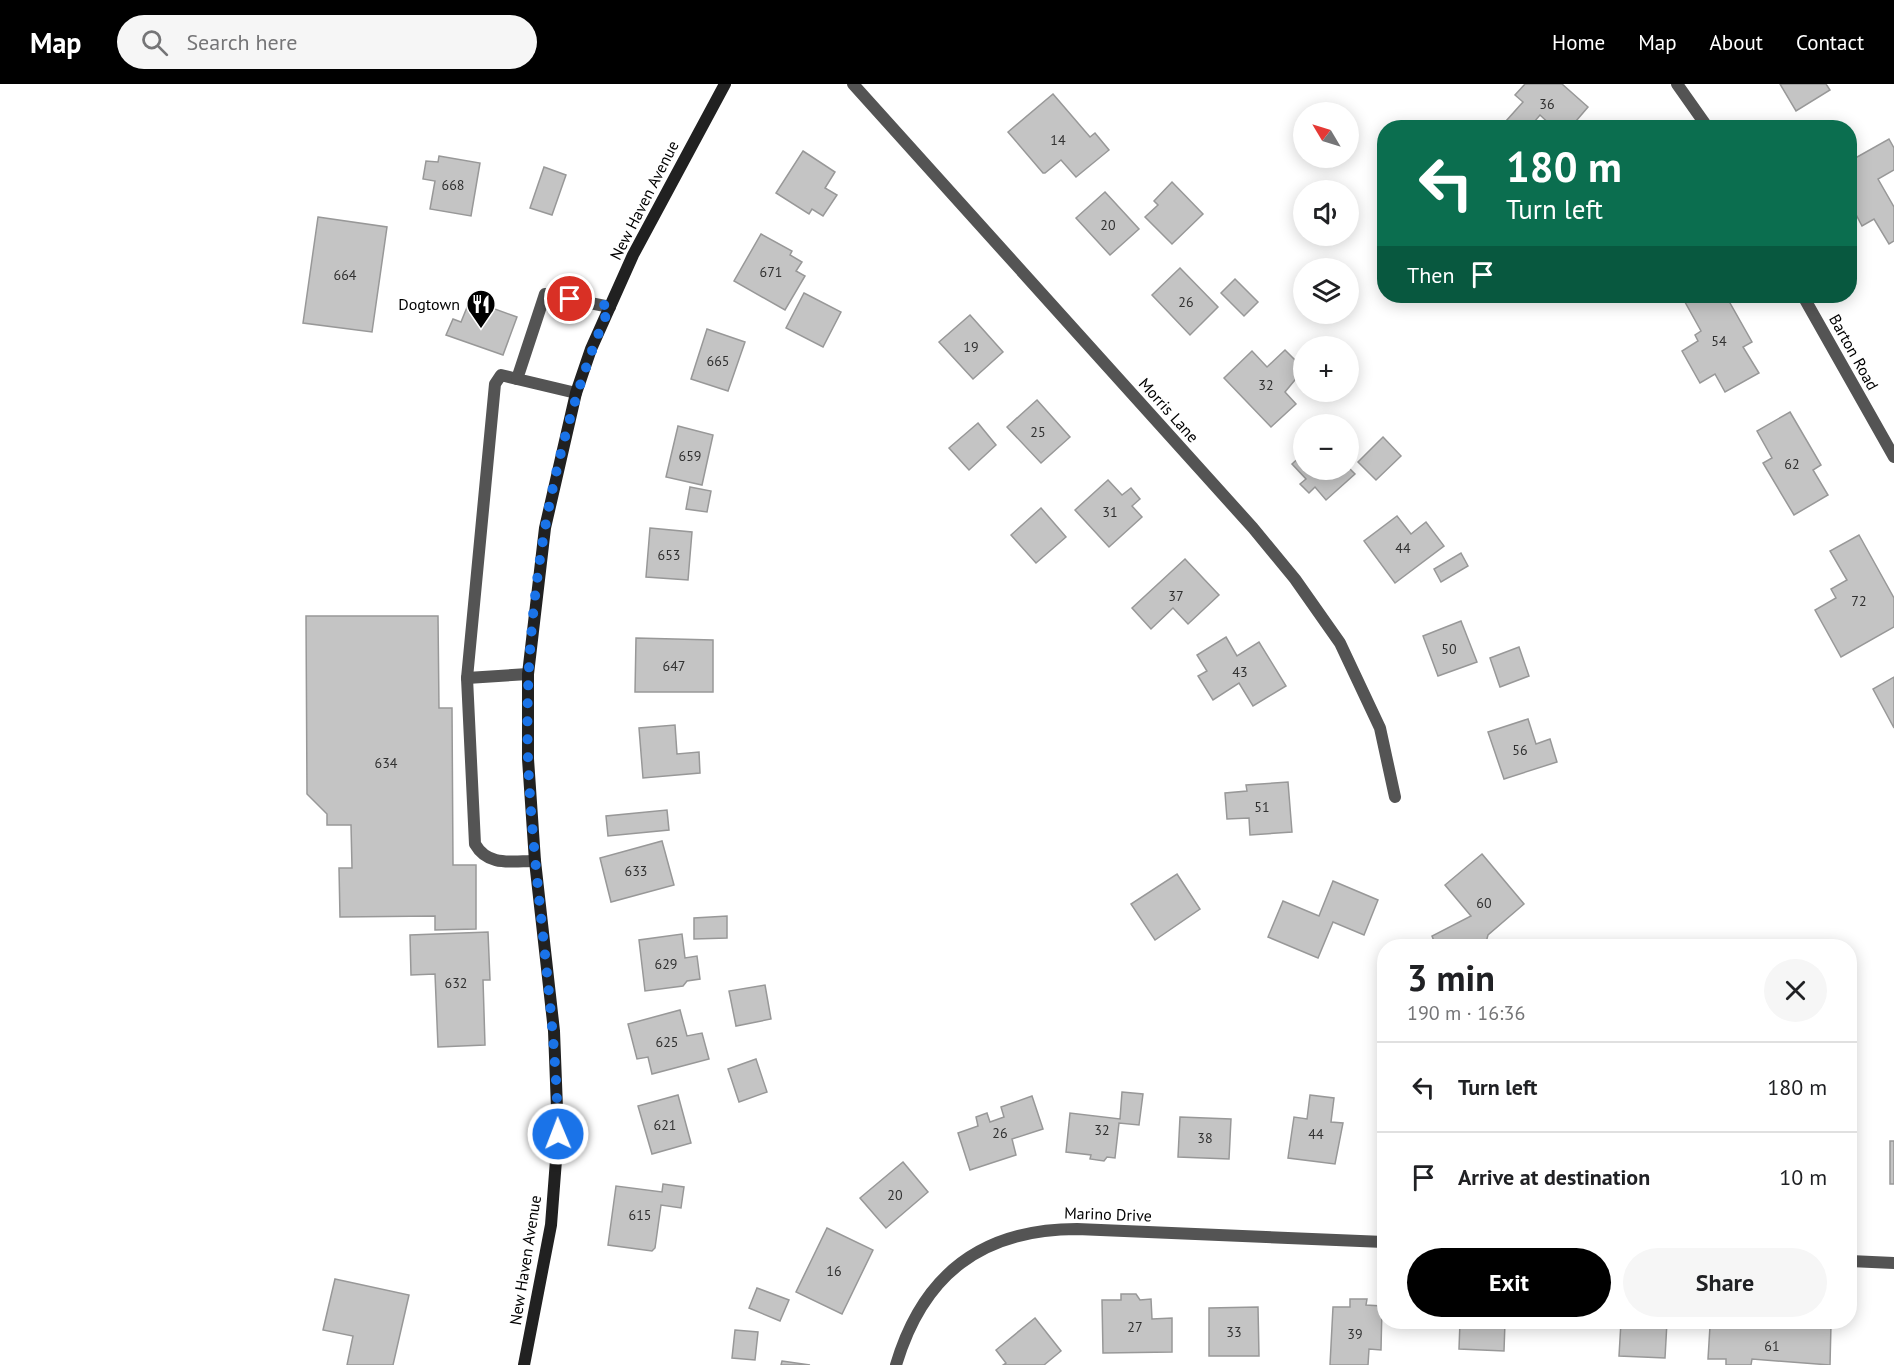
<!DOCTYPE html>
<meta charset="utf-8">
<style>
body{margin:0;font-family:"PT Sans",sans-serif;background:#f6f6f6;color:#202124;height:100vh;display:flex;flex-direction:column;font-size:22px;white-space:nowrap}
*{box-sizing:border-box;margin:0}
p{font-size:20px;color:#757577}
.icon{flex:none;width:33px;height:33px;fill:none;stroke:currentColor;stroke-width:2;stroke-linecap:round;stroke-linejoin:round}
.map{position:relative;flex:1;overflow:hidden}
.panel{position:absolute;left:1377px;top:855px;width:480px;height:390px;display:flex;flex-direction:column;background:#fff;border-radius:24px;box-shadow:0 3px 15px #0003}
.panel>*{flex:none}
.guide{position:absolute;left:1377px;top:36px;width:480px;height:183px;border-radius:24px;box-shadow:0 3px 15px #0003;background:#0b6e4f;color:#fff;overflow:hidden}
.needle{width:39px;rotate:308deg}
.tools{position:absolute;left:1293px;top:18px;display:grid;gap:12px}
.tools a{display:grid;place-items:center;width:66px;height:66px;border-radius:50%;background:#fff;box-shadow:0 3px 15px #0003;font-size:30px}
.pin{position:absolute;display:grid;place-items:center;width:51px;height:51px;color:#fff;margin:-26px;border:3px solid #fff;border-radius:50%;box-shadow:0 2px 6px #0007}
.me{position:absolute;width:66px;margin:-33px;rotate:359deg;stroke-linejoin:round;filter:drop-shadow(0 0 4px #0008)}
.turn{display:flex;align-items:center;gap:21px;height:126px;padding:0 30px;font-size:27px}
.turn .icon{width:78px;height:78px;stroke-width:2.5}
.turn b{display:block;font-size:42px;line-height:51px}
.then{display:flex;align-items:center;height:57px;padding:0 30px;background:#0003;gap:12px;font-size:22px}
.round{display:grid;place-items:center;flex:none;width:63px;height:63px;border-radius:32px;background:#f6f6f6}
.headline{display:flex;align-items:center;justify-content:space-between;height:102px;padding:0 30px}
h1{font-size:36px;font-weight:600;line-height:45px}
.cta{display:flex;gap:12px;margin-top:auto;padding:12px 30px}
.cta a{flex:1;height:69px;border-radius:36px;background:#000;color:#fff;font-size:24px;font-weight:600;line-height:69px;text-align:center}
.cta a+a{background:#f6f6f6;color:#202124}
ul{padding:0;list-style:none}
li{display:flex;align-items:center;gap:18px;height:90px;padding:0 30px;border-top:2px solid #e0e0e0}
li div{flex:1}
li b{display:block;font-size:22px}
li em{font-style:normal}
header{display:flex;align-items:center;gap:36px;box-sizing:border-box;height:84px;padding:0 30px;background:#000;color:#fff}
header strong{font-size:28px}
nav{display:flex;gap:33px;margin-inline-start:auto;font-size:21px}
.search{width:420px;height:54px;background:#f6f6f6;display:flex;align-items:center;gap:15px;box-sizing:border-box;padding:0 21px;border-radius:33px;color:#757577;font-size:22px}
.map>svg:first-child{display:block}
</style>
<header>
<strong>Map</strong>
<div class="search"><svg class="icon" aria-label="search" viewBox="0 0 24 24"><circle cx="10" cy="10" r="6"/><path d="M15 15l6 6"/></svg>Search here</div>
<nav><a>Home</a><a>Map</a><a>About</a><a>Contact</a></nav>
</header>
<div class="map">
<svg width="1894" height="1281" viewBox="0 0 1894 1281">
<rect width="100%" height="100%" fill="#fff"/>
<g fill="#c4c4c4" stroke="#989898" stroke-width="1.5">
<path d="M1525,0H1562L1588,23L1570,44H1554L1540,31L1529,44H1513L1506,37L1523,18L1515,11Z"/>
<path d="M1780,0H1826L1830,6L1796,27Z"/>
<path d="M1053,10L1090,53L1095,49L1109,66L1076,93L1061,76L1045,89H1043L1008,48Z"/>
<path d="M1889,55L1894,64V86L1878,95L1894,123V157L1889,160L1874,135L1862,142L1850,119V77Z"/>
<path d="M803,67L835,88L825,104L837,111L823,132L812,125L809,130L776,109Z"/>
<path d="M439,72L480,79L471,132L430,125L435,97L423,95L426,77L438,78Z"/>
<path d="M544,83L566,91L552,131L530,124Z"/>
<path d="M1172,98L1203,130L1172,160L1145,133L1158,121L1154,117Z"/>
<path d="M1105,108L1139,145L1110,171L1076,134Z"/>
<path d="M318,133L387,143L372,248L303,239Z"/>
<path d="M761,150L792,167L790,171L802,178L796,187L805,192L785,226L734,197Z"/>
<path d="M1180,184L1218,223L1190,251L1152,211Z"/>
<path d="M1235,195L1258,218L1244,232L1221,209Z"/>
<path d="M804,209L841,228L823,263L786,244Z"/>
<path d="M1696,212H1726L1752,258L1743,263L1759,289L1725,308L1715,290L1700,299L1682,267L1698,257L1695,251L1701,247L1685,218Z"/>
<path d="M470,216L517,233L503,271L446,251L453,235L461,238Z"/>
<path d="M970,231L1003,268L973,295L939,258Z"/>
<path d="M707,245L745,258L728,307L691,295Z"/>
<path d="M1285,266L1300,281L1294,286L1299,291L1285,308L1296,320L1271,343L1224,294L1252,267L1267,283Z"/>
<path d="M1037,316L1070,353L1041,379L1007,343Z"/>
<path d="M1790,328L1821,381L1813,386L1828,411L1794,431L1763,379L1772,374L1757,347Z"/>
<path d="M978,339L996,361L969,386L949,364Z"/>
<path d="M678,342L713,351L702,401L666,393Z"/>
<path d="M1383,353L1401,372L1376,396L1358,378Z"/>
<path d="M1304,369V386H1348V383L1355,390L1326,416L1315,403L1309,409L1300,400L1306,395L1292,380Z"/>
<path d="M1108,396L1122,411L1131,404L1140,415L1132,422L1142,433L1109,463L1075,426Z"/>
<path d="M690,403L711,407L707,428L686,425Z"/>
<path d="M1041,424L1066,453L1036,479L1011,451Z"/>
<path d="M1397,432L1411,450L1426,438L1444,462L1395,499L1364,457Z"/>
<path d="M650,444L692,448L688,496L646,493Z"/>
<path d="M1859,451L1894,514V543L1841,573L1815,526L1836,514L1831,505L1847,496L1830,467Z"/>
<path d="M1461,469L1468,482L1441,498L1434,485Z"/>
<path d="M1185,475L1219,511L1188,540L1173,524L1151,545L1132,524Z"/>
<path d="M306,532H438L439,624H452L453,781H476V845L435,846V832L340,833L339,784H352L351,741H327V730L307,710Z"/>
<path d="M1461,537L1477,578L1438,592L1423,552Z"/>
<path d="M1226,553L1237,572L1259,558L1286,602L1253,622L1239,599L1213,616L1198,592L1207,587L1197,571Z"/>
<path d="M636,554L713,556V608H635Z"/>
<path d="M1519,563L1529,592L1500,603L1490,574Z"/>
<path d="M1894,593V644L1873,605Z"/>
<path d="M1528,635L1536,660L1550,655L1557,678L1504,695L1488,648Z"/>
<path d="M675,641L677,670L699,668L700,689L643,694L639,644Z"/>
<path d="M1288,698L1292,748L1250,751L1249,734L1227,735L1225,709L1247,707L1246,701Z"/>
<path d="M667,726L669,746L608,752L606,732Z"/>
<path d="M662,757L674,801L611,818L600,774Z"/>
<path d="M1482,770L1524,820L1488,851L1485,862H1436L1432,852L1471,832L1445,801Z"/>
<path d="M1177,790L1200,825L1155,856L1131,820Z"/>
<path d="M1333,797L1378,816L1364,851L1333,838L1318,874L1268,853L1283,817L1319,832Z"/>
<path d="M727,832V854L694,855V834Z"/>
<path d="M488,848L490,896H483L485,961L438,963L435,890L411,891L410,851Z"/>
<path d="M682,850L685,874L697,872L700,895L687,897L683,902L645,907L639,856Z"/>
<path d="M765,901L771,935L736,942L729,907Z"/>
<path d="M680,926L687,952L702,949L709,975L652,990L648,973L637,975L628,940Z"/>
<path d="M756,975L767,1008L739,1018L728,985Z"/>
<path d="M1122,1008L1143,1010L1139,1041L1119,1039L1115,1074L1107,1073L1104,1077L1090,1075L1091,1071L1066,1068L1070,1029L1120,1035Z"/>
<path d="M678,1011L691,1059L652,1070L638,1022Z"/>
<path d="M1310,1011L1334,1014L1331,1038L1343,1039L1335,1080L1288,1074L1294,1033L1307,1035Z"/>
<path d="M1032,1012L1043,1045L1012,1055L1016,1071L970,1086L958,1049L978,1042L976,1033L987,1029L990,1038L1004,1033L1001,1023Z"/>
<path d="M1180,1033L1231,1035L1229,1075L1178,1073Z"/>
<rect x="1890" y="1057" width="4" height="43"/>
<path d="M903,1078L928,1108L886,1144L860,1114Z"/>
<path d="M663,1100L684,1103L681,1124L661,1121L655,1164L652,1167L608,1161L616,1102L662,1108Z"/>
<path d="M827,1144L873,1166L842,1230L796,1208Z"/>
<path d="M335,1195L409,1211L393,1281H347L353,1252L323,1246Z"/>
<path d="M757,1204L789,1216L780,1237L749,1224Z"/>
<path d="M1121,1210H1136L1140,1216L1151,1215L1152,1235L1172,1234V1268L1103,1269L1102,1216H1121Z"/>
<path d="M1350,1215H1367L1366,1221L1382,1222L1381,1266L1369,1265L1368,1281H1330L1333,1223H1350Z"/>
<path d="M1258,1223L1259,1272H1209V1224Z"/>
<path d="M1035,1234L1061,1267L1044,1281H1003L1006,1279L996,1266Z"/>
<path d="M1460,1238H1505L1504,1267L1459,1265Z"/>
<path d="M1621,1238H1667L1665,1274L1619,1272Z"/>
<path d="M1754,1238L1831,1240L1830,1281L1752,1275L1751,1281H1726V1275H1708L1710,1242L1750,1243Z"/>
<path d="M735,1246L758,1248L755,1276L732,1274Z"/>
<path d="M782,1277L810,1281H781Z"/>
</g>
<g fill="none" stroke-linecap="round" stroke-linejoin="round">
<g stroke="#545454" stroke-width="12">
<path d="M517,295L501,291L495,300L467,594L475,760C488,783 512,777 535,777"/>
<path d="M576,309L517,295L545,210L610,223"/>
<path d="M467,594L528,590"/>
</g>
<g stroke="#545454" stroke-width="12">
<path d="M853,0L1253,444L1295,495L1340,559L1380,644L1395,713"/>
<path d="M1677,0L1708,44"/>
<path d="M1803,212L1894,373"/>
<path d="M1850,1177L1894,1179"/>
<path d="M896,1281C923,1190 982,1145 1077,1145L1384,1158"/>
</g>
<path stroke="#212121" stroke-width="12" d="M524,1281L551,1141L558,1050L554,947L535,777L528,675V590L545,444L576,309L591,265L633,171L725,0"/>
</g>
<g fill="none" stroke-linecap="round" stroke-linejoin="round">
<path stroke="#1a73e8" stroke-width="10" stroke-dasharray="0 18" d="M558,1050C556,924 533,800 528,675C523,528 551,357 610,222L570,215"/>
</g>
<defs>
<g id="restaurant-pin" transform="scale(1.5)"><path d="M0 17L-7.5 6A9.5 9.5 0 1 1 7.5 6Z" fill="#000" stroke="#fff"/><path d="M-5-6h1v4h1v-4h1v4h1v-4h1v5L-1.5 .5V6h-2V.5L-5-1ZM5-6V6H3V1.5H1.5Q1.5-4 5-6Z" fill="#fff"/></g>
</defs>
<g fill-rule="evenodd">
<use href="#restaurant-pin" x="481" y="220"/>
</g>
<g text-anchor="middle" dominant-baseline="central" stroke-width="5" stroke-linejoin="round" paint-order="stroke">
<g font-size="14" fill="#313131">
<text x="1547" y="20">36</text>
<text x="1058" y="56">14</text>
<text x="453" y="101">668</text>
<text x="1108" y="141">20</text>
<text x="771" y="188">671</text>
<text x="345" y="191">664</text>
<text x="1186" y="218">26</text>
<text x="1719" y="257">54</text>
<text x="971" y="263">19</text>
<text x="718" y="277">665</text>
<text x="1266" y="301">32</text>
<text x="1038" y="348">25</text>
<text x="690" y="372">659</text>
<text x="1792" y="380">62</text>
<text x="1110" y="428">31</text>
<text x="1403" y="464">44</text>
<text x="669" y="471">653</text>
<text x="1176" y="512">37</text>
<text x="1859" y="517">72</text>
<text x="1449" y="565">50</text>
<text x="674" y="582">647</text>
<text x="1240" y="588">43</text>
<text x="1520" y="666">56</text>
<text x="386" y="679">634</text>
<text x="1262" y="723">51</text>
<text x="636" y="787">633</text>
<text x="1484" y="819">60</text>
<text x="666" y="880">629</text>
<text x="456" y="899">632</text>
<text x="667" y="958">625</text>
<text x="665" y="1041">621</text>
<text x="1102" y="1046">32</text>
<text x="1000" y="1049">26</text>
<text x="1316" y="1050">44</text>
<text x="1205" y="1054">38</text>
<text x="895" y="1111">20</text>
<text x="640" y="1131">615</text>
<text x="834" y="1187">16</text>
<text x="1135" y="1243">27</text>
<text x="1234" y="1248">33</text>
<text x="1355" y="1250">39</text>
<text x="1772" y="1262">61</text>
</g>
<g font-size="16" fill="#000" stroke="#fff">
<text transform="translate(644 116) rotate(-63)">New Haven Avenue</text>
<text transform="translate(1854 268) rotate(61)">Barton Road</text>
<text transform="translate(1169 326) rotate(48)">Morris Lane</text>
<text transform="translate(1108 1130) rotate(2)">Marino Drive</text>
<text transform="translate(525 1176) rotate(-81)">New Haven Avenue</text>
</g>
<g font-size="16" fill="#000" stroke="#fff" text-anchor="end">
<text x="460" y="220">Dogtown</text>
</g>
</g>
</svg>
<div class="tools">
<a><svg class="needle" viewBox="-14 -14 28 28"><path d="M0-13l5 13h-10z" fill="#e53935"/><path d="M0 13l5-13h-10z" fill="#757577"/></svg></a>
<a><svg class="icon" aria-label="sound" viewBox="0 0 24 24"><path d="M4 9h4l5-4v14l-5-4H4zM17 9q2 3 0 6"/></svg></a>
<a><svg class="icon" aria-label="layers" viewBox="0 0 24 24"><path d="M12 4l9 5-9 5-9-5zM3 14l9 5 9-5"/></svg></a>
<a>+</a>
<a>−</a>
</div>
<div class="pin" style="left:570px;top:215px;background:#d93025"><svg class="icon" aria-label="arrive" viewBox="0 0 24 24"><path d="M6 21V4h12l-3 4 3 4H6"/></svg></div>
<svg class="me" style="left:558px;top:1050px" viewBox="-20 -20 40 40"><circle r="17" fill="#1a73e8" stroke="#fff" stroke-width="3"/><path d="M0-11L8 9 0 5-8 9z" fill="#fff"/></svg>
<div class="guide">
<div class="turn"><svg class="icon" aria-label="left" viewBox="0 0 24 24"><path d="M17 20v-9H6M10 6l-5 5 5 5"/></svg><div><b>180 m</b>Turn left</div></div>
<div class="then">Then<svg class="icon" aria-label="arrive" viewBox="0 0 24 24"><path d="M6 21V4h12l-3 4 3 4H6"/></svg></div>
</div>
<section class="panel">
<div class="headline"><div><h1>3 min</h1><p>190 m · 16:36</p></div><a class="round"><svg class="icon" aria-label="close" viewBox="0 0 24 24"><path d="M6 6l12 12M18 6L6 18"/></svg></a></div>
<ul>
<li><svg class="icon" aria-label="left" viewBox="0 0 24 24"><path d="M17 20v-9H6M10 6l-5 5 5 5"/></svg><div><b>Turn left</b></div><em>180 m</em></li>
<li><svg class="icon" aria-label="arrive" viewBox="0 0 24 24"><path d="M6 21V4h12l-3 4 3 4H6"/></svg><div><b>Arrive at destination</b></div><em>10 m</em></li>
</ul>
<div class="cta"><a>Exit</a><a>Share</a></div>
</section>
</div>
